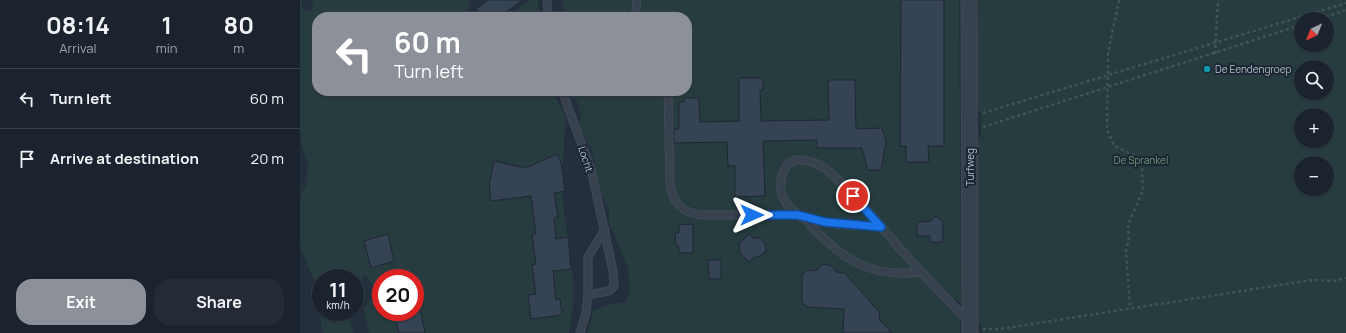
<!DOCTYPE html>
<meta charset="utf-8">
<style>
body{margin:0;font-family:Manrope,sans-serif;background:#242b36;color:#f1f3f6;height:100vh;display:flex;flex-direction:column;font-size:15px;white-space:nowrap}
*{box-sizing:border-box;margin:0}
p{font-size:13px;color:#a0a4aa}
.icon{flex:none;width:22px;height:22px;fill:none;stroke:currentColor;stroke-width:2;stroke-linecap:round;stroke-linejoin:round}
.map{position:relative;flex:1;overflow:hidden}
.details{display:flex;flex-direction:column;background:#1b232e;width:300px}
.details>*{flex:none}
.guide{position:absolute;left:12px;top:12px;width:380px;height:84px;border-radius:16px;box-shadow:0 1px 3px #0004,0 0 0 1px #39404a;background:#8c9099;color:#fff;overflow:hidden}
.needle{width:26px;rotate:223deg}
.buttons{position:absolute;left:994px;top:12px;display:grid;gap:8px}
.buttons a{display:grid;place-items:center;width:40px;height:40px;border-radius:50%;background:#1b232e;box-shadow:0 1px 3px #0004,0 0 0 1px #39404a;font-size:20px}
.speed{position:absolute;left:12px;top:269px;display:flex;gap:8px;font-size:20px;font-weight:700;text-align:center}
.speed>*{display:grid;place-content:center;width:52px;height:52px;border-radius:50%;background:#1b232e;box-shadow:0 1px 3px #0004,0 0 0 1px #39404a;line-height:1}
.speed small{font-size:10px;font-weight:400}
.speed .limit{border:6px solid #d22;background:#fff;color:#111}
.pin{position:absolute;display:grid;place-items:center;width:34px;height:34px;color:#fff;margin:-17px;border:2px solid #fff;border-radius:50%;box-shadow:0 1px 4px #0007}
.me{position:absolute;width:44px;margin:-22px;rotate:90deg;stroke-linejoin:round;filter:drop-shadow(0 0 3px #0008)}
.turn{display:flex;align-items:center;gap:14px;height:84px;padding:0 16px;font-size:18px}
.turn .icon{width:52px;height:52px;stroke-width:2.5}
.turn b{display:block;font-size:28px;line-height:34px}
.eta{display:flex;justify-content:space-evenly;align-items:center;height:68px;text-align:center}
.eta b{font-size:24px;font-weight:700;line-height:28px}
.primary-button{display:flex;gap:8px;margin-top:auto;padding:8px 16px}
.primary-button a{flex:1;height:46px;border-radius:16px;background:#8c9099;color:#fff;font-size:16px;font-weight:700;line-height:46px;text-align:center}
.primary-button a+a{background:#242b36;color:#f1f3f6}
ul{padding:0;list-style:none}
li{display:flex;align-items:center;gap:12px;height:60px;padding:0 16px;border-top:1px solid #39404a}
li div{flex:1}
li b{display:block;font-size:15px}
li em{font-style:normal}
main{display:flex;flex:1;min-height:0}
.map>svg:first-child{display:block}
</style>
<main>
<section class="details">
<div class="eta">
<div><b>08:14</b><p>Arrival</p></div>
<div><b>1</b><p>min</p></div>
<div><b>80</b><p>m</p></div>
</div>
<ul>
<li><svg class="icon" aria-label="left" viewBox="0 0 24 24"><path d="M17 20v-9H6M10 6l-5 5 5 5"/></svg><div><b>Turn left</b></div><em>60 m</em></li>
<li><svg class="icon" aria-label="arrive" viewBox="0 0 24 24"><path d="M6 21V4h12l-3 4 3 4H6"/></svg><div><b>Arrive at destination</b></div><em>20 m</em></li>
</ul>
<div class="primary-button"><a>Exit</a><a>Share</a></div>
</section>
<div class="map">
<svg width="1046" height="333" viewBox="0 0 1046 333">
<rect width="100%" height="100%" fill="#242f3e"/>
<g fill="#263c3f" fill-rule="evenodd">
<path d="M0,0H2L1,8L11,12L14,0H168L171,6L166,10L175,17H17V91H252L266,116L261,187L274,285L273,307L269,333H69L64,309L76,291L65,274L55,294V278H21V312H49L53,333H22L18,291L0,246V196L6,185L8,165L0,137ZM81,278H115V312H81Z"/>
<path d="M231,0H238L240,17H206Z"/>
<path d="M262,0H659L661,304L654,298V312L660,319V333H287L294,310L312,304L326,302L330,292L328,269L309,222V210L300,190L292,150L279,126L281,115L278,104L271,91H387V17H264L265,13Z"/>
<path d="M676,0H1046V333H682V326L677,324V162L675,142L681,136V111H677ZM1001,19H1027V45H1001ZM1001,67H1027V93H1001ZM1001,115H1027V141H1001ZM1001,163H1027V189H1001Z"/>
</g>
<g fill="#364354" stroke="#1f2835">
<path d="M188,0H223L199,17H182L176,9Z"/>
<path d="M601,0H644V146H628L629,162H606V146H600Z"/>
<path d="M439,78H463V90H460L461,121L529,120L528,80H555L556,129L582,128L586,141L581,170H568L562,148H517V140L463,141L465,196L435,197V166H428L427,142L374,143V129H379V102H384V98H399L400,122L439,121Z"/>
<path d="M257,154L261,163L265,191L254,193L258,217L254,218L256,239L268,237L271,269L253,271L256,300L260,299L262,315L231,319L228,295L236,294L232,265L236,264L232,234H236L231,196L191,201L189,182L190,181L194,161L225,168L227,166L228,167Z"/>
<path d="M636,216L643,222V242H630V236H617V222L631,221Z"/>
<path d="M393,224V253H379V246H376L375,233H379V225Z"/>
<path d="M88,234L94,261L71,268L64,241Z"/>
<path d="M449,234L453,238H459L465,244L466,251L459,257H454L449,262L440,253L439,244Z"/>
<path d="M408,260H421V279H409Z"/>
<path d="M522,264L530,265L537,272L545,273L580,313L579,319L592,333H543L544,309L507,307L502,302V275L507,270L516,271Z"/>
<path d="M120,309L125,333H99L94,312H115V310Z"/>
</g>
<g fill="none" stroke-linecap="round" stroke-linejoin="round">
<g stroke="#414a57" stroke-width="9">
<g id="lane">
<path d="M247,0L248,17"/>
<path d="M335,17L337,0"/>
<path d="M262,91L291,169L313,271L314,286L309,291L288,295L286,313L280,333"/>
<path d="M368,91L370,184C373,203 382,213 402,215H498"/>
<path d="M504,218C538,256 567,279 621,272"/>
<path d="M581,227C560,225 518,225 500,216C493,212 485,203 482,196C478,181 483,158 502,160C511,161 520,164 527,170C552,191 574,218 595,243C619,270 643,295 668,321"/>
<path d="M288,295V257L305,229"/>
</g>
</g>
<g stroke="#414a57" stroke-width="17">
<path id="street" d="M669,0L670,333"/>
</g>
<g stroke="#3f5557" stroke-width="2.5" stroke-dasharray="3 3" stroke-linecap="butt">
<path d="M819,0L808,53L807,129L814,146L834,155L842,168L843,190L828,225L829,238L826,251L830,308"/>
<path d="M1020,19L1046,10"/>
<path d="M915,54L918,0"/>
<path d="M683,113L1046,3"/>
<path d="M683,127L1001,25"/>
<path d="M683,329H700L1012,280L1034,281L1046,278"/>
</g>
<use href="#lane" stroke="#38414e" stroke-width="7"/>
<use href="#street" stroke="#38414e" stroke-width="15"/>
</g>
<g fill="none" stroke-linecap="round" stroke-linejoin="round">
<g stroke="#114b97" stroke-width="10">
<path id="route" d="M452,215H498L525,222L581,227L553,196"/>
</g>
<use href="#route" stroke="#1a73e8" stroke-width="7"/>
</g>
<circle fill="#0f9aa8" stroke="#1d2633" stroke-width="1.5" cx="907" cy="69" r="4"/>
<g text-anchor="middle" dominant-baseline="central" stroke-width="4" stroke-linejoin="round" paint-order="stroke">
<g font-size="10" fill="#b4bcc9" stroke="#1d2633" text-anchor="start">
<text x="915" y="69">De Eendengroep</text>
</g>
<g font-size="10" fill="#b4bcc9" stroke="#1d2633">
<text transform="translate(286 159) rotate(72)">Locht</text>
<text transform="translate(670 167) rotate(-90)">Turfweg</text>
</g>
<g font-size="10" fill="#6b9a76" stroke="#1d2633">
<text x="841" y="160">De Sprankel</text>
</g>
</g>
</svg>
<div class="buttons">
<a><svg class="needle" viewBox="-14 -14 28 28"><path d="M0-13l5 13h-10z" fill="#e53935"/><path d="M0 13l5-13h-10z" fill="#a0a4aa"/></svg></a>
<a><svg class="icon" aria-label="search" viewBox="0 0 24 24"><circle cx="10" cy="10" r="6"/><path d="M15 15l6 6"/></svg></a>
<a>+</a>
<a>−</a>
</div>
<div class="speed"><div>11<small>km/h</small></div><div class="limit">20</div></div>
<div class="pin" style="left:553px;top:196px;background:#d93025"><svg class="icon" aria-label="arrive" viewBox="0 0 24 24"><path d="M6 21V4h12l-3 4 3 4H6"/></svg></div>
<svg class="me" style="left:452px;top:215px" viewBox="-20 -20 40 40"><path d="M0-17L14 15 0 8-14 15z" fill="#1a73e8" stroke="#fff" stroke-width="4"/></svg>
<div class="guide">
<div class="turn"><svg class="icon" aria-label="left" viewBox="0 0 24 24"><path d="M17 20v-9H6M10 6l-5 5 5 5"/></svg><div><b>60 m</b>Turn left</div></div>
</div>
</div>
</main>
